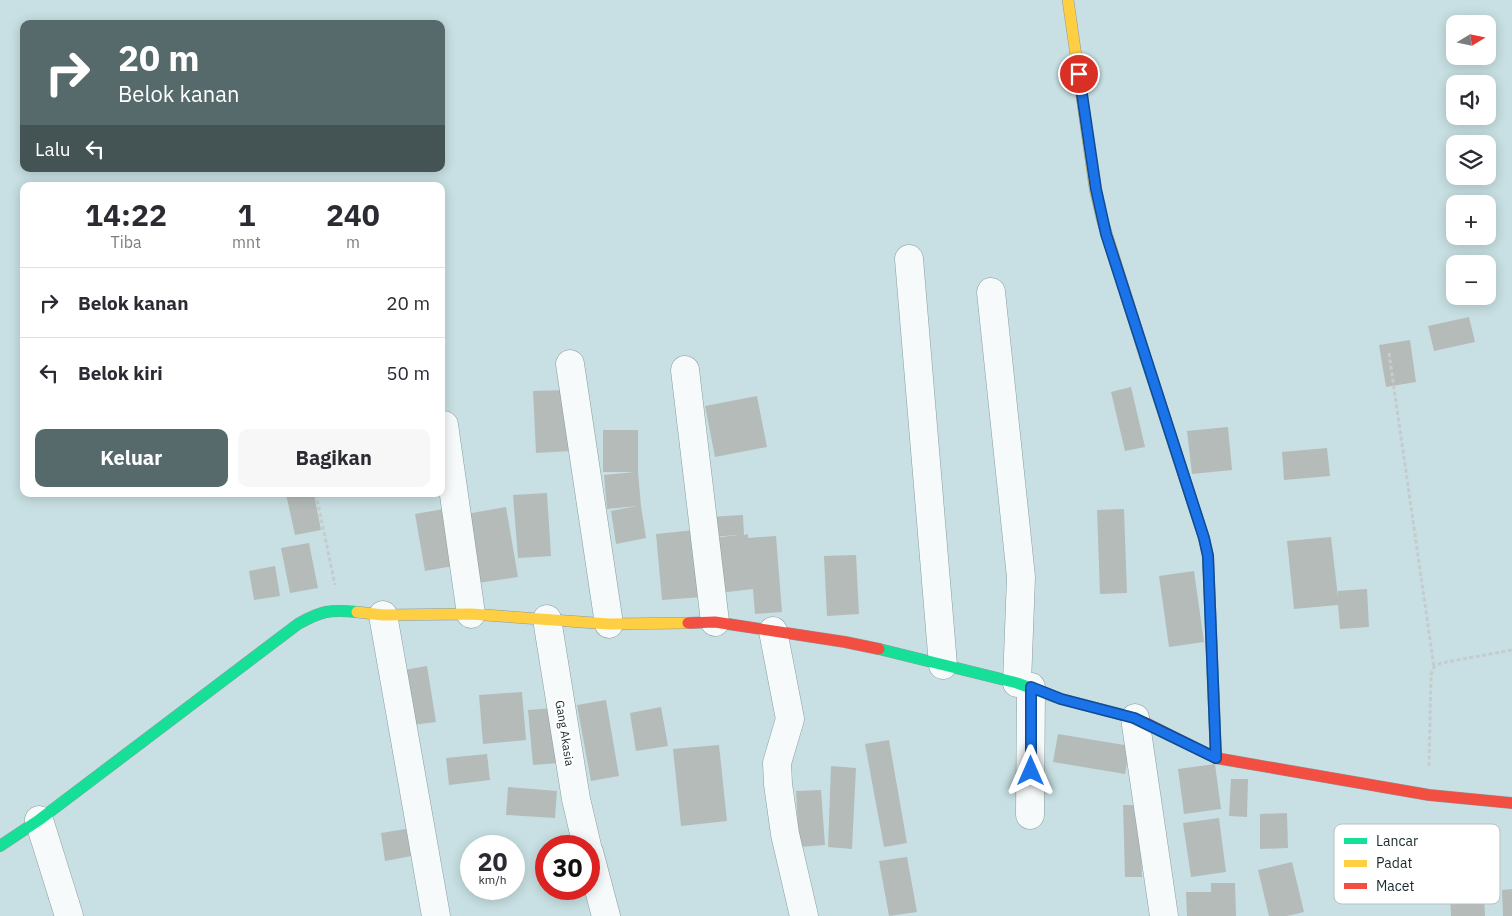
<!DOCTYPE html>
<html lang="id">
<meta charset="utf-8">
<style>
body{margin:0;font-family:"IBM Plex Sans",sans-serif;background:#f7f7f7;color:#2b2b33;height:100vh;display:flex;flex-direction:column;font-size:19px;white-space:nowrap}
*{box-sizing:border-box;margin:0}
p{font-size:16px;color:#7c7c81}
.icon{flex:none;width:28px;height:28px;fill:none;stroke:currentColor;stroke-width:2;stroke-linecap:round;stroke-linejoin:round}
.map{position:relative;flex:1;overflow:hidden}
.side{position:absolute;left:20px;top:182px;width:425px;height:315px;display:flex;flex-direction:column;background:#fff;border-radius:10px;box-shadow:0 2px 12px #0003}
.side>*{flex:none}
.guide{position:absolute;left:20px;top:20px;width:425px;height:152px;border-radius:10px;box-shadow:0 2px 12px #0003;background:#56696b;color:#fff;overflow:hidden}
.needle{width:32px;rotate:80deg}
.controls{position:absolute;left:1446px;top:15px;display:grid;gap:10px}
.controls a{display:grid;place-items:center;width:50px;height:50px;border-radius:10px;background:#fff;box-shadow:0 2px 12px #0003;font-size:25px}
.speed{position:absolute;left:460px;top:835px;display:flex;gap:10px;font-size:25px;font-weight:700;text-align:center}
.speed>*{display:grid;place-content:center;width:65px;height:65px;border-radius:50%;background:#fff;box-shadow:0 2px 12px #0003;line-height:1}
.speed small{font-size:12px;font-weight:400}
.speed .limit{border:8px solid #d22;background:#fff;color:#111}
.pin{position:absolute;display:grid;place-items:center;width:42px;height:42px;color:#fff;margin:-21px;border:2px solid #fff;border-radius:50%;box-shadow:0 1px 5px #0007}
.me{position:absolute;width:55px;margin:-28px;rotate:0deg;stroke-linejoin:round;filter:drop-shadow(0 0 4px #0008)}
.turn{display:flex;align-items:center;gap:18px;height:105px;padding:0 15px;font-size:22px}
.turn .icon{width:65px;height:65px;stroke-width:2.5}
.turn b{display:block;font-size:35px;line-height:42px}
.then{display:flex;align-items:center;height:48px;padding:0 15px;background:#0003;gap:10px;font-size:19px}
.eta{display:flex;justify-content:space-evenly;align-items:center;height:85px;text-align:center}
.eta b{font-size:30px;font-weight:700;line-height:35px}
.button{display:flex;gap:10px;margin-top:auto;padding:10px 15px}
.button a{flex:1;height:58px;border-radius:10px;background:#56696b;color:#fff;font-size:20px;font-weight:700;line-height:58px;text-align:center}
.button a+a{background:#f7f7f7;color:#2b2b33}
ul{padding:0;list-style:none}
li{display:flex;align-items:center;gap:15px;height:70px;padding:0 15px;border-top:1px solid #e1e1e2}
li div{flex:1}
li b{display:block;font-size:19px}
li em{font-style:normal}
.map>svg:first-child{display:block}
</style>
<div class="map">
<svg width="1512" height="916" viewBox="0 0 1512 916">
<rect width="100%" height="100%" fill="#c8e0e3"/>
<g fill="#b5bbb8">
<path d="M1469,317L1475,342L1434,351L1428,326Z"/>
<path d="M1410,340L1416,382L1386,387L1379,345Z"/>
<path d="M1131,387L1145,447L1125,451L1111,392Z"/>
<path d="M568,390L571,451L536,453L533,391Z"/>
<path d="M757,396L767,447L715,457L705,406Z"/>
<path d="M1228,427L1232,470L1192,474L1187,431Z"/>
<path d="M603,430H638V472L641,506L646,538L616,544L611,511L637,506L607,509L604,475L635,472H603Z"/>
<path d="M1327,448L1330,476L1284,480L1282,452Z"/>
<path d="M547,493L551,556L518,558L513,495Z"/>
<path d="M286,494H314L321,530L295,535Z"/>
<path d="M506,507L518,577L478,583L466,514Z"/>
<path d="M449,508L459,565L425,571L415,514Z"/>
<path d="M1124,509L1127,593L1100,594L1097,510Z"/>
<path d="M743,515L744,535L748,534V538L776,536L782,612L755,614L753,589L719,593L713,538L739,535L709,537L708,517Z"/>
<path d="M695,530L702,597L662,600L656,534Z"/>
<path d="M1331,537L1338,597V591L1367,589L1369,627L1340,629L1338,605L1294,609L1287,541Z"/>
<path d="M309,543L318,588L290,593L281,548Z"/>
<path d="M856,555L859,614L827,616L824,556Z"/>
<path d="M275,566L280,596L254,600L249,571Z"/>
<path d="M1194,571L1204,642L1169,647L1159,576Z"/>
<path d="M427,666L436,722L412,725L404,670Z"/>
<path d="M522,692L526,740L483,744L479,695Z"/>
<path d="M606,700L619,776L591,781L577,705Z"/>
<path d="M661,707L668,746L636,751L630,713Z"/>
<path d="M554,708L559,763L533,765L528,710Z"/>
<path d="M1058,734L1130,746L1125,774L1053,762Z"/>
<path d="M889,740L907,843L884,847L865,744Z"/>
<path d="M719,745L727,821L681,826L673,749Z"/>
<path d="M487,754L490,780L449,785L446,758Z"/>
<path d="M1215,764L1221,809L1184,814L1178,769Z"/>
<path d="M831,766L856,768L852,849L828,847Z"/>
<path d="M1231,779H1248L1247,817L1229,816Z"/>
<path d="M508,787L557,791L555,818L506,815Z"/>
<path d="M821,790L825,845L799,847L796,791Z"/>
<path d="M1123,805H1140L1142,877H1125Z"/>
<path d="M1287,813L1288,848L1260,849V814Z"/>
<path d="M1219,818L1226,872L1191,877L1183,823Z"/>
<path d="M412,828L417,855L385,861L381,833Z"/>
<path d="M907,857L917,912L889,916L879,861Z"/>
<path d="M1292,862L1304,912L1287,916H1269L1258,870Z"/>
<path d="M1483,878L1485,916H1451L1449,879Z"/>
<path d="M1211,883H1235L1236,916H1187L1186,892H1211Z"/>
<path d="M1512,889V916H1503L1502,890Z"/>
</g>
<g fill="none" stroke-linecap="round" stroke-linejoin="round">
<g stroke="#899c9e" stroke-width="29">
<g id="street">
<path d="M909,259L943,665"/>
<path d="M991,292L1021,577L1017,683"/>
<path d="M570,364L609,624"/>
<path d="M685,370L715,622"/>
<path d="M444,425L471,614"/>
<path d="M383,615L436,916"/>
<path d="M547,619L576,799L587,846"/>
<path d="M773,631L790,719L777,763L778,784L785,834L804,916"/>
<path d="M1135,718L1164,916"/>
<path d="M1030,815L1031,687"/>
<path d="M39,820L69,916"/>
<path d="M589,852L606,916"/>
</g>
</g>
<g stroke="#899c9e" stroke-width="12">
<g id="fast">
<path d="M1145,356L1204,538L1208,556L1216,758"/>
<path d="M879,649L1017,683L1061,699L1135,718L1146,723"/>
<path d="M0,846L39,820L298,624C321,611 330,609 357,612"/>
</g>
</g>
<g stroke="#899c9e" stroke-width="12">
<g id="slow">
<path d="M1068,0L1095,189L1102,219L1145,356"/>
<path d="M357,612L383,615L471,614L609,624L688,623"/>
</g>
</g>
<g stroke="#899c9e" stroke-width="12">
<g id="jam">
<path d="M688,623L715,622L845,642L879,649"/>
<path d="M1146,723L1216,758L1429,795L1512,803"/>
</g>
</g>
<g stroke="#c5ccce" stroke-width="3" stroke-dasharray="4 2.5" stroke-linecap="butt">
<path d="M1389,353L1434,667"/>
<path d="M316,494L335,585"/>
<path d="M1429,766L1431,675L1434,667L1441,663L1512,650"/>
</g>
<use href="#street" stroke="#f7fafb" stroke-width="28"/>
<use href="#fast" stroke="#16e098" stroke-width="11"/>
<use href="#slow" stroke="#ffcf43" stroke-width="11"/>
<use href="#jam" stroke="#f24e42" stroke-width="11"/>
</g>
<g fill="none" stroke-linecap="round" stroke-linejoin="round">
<g stroke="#114b97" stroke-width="12">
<path id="route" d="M1031,771V687L1061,699L1134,718L1216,758L1208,556L1204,538L1106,234L1096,189L1079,74"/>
</g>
<use href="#route" stroke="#1a73e8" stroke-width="9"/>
</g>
<g text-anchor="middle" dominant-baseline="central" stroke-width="4.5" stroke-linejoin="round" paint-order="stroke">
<g font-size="12" fill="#18292b" stroke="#fff">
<text transform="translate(565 733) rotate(81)">Gang Akasia</text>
</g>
</g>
<rect x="1334" y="824" width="166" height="80" rx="8" fill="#fff" stroke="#babfbf" stroke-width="1"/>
<rect x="1344" y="838" width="23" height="6" fill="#16e098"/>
<rect x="1344" y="860" width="23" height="7" fill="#ffcf43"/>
<rect x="1344" y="883" width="23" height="6" fill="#f24e42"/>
<g font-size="14" fill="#18292b">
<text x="1376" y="846">Lancar</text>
<text x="1376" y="868">Padat</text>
<text x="1376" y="891">Macet</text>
</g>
</svg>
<div class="controls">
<a><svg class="needle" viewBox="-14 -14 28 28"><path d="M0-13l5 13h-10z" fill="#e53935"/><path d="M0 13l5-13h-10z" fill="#7c7c81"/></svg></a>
<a><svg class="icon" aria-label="sound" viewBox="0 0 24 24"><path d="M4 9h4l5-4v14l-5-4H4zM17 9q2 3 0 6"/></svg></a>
<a><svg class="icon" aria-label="layers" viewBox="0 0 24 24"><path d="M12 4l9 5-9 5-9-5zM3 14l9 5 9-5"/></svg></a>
<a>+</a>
<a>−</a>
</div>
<div class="speed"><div>20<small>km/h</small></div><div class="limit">30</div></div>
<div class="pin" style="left:1079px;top:74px;background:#d93025"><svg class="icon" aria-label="arrive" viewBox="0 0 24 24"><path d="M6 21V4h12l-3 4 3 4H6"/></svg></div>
<svg class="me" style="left:1031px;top:771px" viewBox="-20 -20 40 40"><path d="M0-17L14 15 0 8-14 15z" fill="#1a73e8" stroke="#fff" stroke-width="4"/></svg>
<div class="guide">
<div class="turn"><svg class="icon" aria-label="right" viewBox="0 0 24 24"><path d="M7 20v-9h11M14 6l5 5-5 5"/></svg><div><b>20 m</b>Belok kanan</div></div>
<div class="then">Lalu<svg class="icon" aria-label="left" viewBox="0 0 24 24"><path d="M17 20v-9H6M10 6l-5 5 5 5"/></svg></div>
</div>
<section class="side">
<div class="eta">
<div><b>14:22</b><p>Tiba</p></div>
<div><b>1</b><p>mnt</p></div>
<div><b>240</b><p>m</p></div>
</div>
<ul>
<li><svg class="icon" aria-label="right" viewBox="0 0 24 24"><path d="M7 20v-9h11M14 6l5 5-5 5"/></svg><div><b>Belok kanan</b></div><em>20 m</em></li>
<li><svg class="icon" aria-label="left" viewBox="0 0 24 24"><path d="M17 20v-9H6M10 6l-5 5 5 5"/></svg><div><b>Belok kiri</b></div><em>50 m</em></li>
</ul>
<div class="button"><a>Keluar</a><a>Bagikan</a></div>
</section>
</div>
